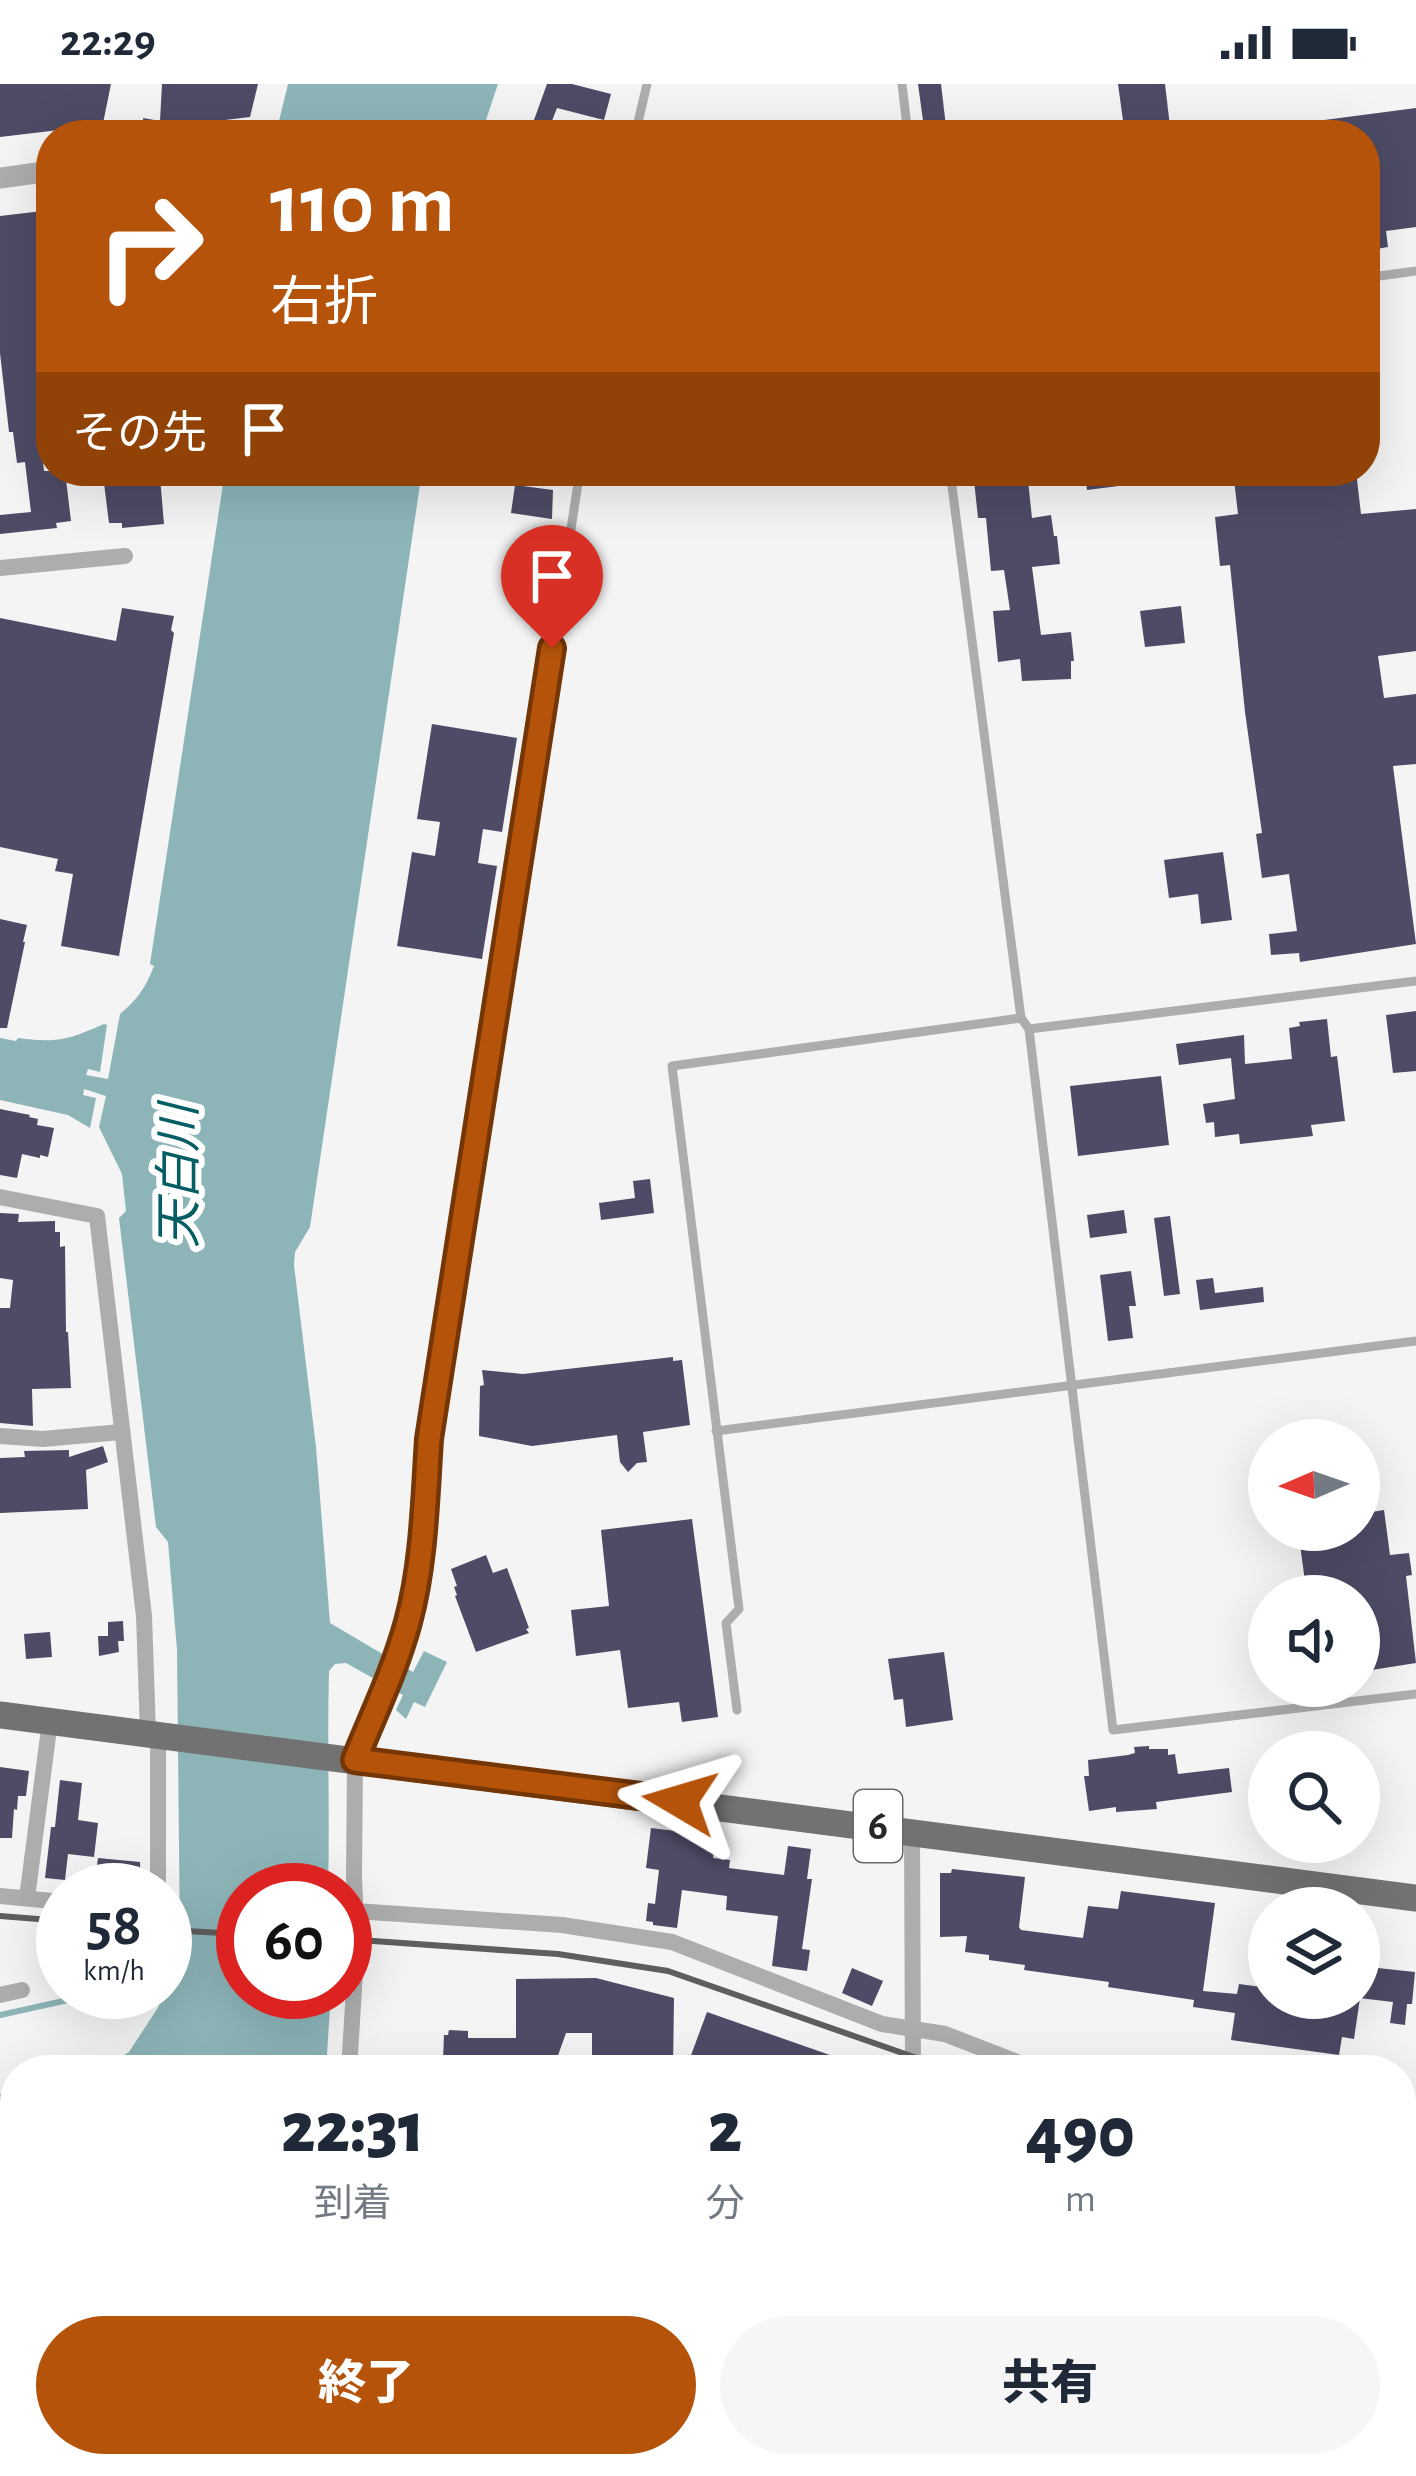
<!DOCTYPE html>
<html lang="ja">
<meta charset="utf-8">
<style>
body{margin:0;font-family:"Alegreya Sans","Noto Sans JP",sans-serif;background:#f6f6f7;color:#1f2937;height:100vh;display:flex;flex-direction:column;font-size:45px;white-space:nowrap}
*{box-sizing:border-box;margin:0}
p{font-size:39px;color:#747a83}
.icon{flex:none;width:66px;height:66px;fill:none;stroke:currentColor;stroke-width:2;stroke-linecap:round;stroke-linejoin:round}
.map{position:relative;flex:1;overflow:hidden}
.panel{position:absolute;left:0px;top:1971px;width:1416px;height:423px;display:flex;flex-direction:column;background:#fff;border-radius:48px 48px 0 0;box-shadow:0 12px 48px #0002}
.panel>*{flex:none}
.guide{position:absolute;left:36px;top:36px;width:1344px;height:366px;border-radius:48px;box-shadow:0 12px 48px #0002;background:#b45309;color:#fff;overflow:hidden}
.needle{width:78px;rotate:268deg}
.buttons{position:absolute;left:1248px;top:1335px;display:grid;gap:24px}
.buttons a{display:grid;place-items:center;width:132px;height:132px;border-radius:50%;background:#fff;box-shadow:0 12px 48px #0002;font-size:60px}
.speed{position:absolute;left:36px;top:1779px;display:flex;gap:24px;font-size:60px;font-weight:700;text-align:center}
.speed>*{display:grid;place-content:center;width:156px;height:156px;border-radius:50%;background:#fff;box-shadow:0 12px 48px #0002;line-height:1}
.speed small{font-size:30px;font-weight:400}
.speed .limit{border:18px solid #d22;background:#fff;color:#111}
.pin{position:absolute;display:grid;place-items:center;width:102px;height:102px;color:#fff;margin:-123px -51px;border-radius:50% 50% 50% 0;rotate:-45deg;box-shadow:0 0 12px #0007}
.pin .icon{rotate:45deg}
.me{position:absolute;width:132px;margin:-66px;rotate:277deg;stroke-linejoin:round;filter:drop-shadow(0 0 9px #0008)}
.turn{display:flex;align-items:center;gap:42px;height:252px;padding:0 36px;font-size:54px}
.turn .icon{width:156px;height:156px;stroke-width:2.5}
.turn b{display:block;font-size:84px;line-height:102px}
.then{display:flex;align-items:center;height:114px;padding:0 36px;background:#0003;gap:24px;font-size:45px}
.eta{display:flex;justify-content:space-evenly;align-items:center;height:204px;text-align:center}
.eta b{font-size:72px;font-weight:800;line-height:84px}
.cta{display:flex;gap:24px;margin-top:auto;padding:24px 36px}
.cta a{flex:1;height:138px;border-radius:72px;background:#b45309;color:#fff;font-size:48px;font-weight:800;line-height:138px;text-align:center}
.cta a+a{background:#f6f6f7;color:#1f2937}
.status{display:flex;justify-content:space-between;align-items:center;height:84px;padding:0 60px;background:#fff;direction:ltr}
.status svg{height:33px;fill:currentColor}
.map>svg:first-child{display:block}
</style>
<div class="status"><b>22:29</b><svg viewBox="0 0 49 12"><path d="M0 12V9h3v3zM5 12V6h3v6zM10 12V3h3v9zM15 12V0h3v12zM26 1h20v11H26zM47 4h2v5h-2z"/></svg></div>
<div class="map">
<svg width="1416" height="2392" viewBox="0 0 1416 2392">
<rect width="100%" height="100%" fill="#f4f4f5"/>
<g fill="#8db5b8">
<path d="M288,0H498L481,51H267L269,36L279,37Z"/>
<path d="M225,387H422L310,1143L295,1168L294,1181L316,1363L330,1539L413,1588L424,1567L447,1578L425,1623L414,1618L406,1635L396,1626L403,1611L346,1579L335,1580L329,1587C327,1660 330,1733 328,1806H243V1908H331L326,1986H98L129,1968L159,1922L154,1915L120,1921L118,1908H165V1875L180,1862L177,1566L168,1458L156,1443L119,1134L126,1127L122,1090L99,1043L106,1012L84,1005L83,1011L96,1014L90,1044L68,1031L0,1016V954L16,957L18,954C59,959 67,956 104,940L107,941L100,988L88,985L86,991L108,995L120,930C137,916 146,903 154,882L150,880Z"/>
<path d="M15,2007V2070L0,2069V2010Z"/>
<path d="M342,2379H405L409,2392H346Z"/>
</g>
<g fill="none" stroke-linecap="round" stroke-linejoin="round">
<path stroke="#8db5b8" stroke-width="6" d="M0,1931L104,1908"/>
<path stroke="#8db5b8" stroke-width="36" d="M671,2379L693,2392"/>
</g>
<g fill="#4d4b65">
<path d="M0,0H111L101,49L60,51L59,46L0,53Z"/>
<path d="M162,0H258L250,33L217,37L218,51H145L143,34L160,37Z"/>
<path d="M547,0H572L611,10L604,36L557,24L550,42L534,36Z"/>
<path d="M918,0H941L947,51H925Z"/>
<path d="M1118,0H1165L1171,51H1125Z"/>
<path d="M1416,24V143L1386,147L1388,163L1365,167V51H1286V41Z"/>
<path d="M51,126V335L45,336L46,343L39,344L44,387H65L71,437L56,439L57,444L0,450V431L31,428L25,378L17,379L13,348H9L0,269V132Z"/>
<path d="M973,387H1027L1032,434L1051,431L1054,452H1057L1060,480L1032,483L1041,551L1071,548L1074,577H1071V595L1022,597L1020,575L998,578L993,527L1010,526L1004,486L991,487L986,434H978Z"/>
<path d="M1085,387H1157L1158,397L1087,406Z"/>
<path d="M1233,387H1356L1361,430L1416,425V567L1378,572L1384,614L1416,610V680L1393,682L1416,860L1300,878L1299,869L1271,871L1269,850L1297,847L1289,790L1262,794L1256,750L1262,749L1245,628L1230,481L1220,482L1215,433L1238,430Z"/>
<path d="M125,388L126,396L160,393L164,440L122,444V439H109L103,391Z"/>
<path d="M515,401L553,406L552,435L511,429Z"/>
<path d="M1181,522L1185,559L1145,563L1140,527Z"/>
<path d="M122,524L174,532L171,546L174,549L119,872L61,862L73,790L55,787L58,775L0,763V534L116,557Z"/>
<path d="M432,640L517,654L502,748L483,745L478,779L497,782L482,875L397,862L412,768L435,772L440,738L417,735Z"/>
<path d="M1223,768L1232,836L1201,840L1198,810L1169,814L1164,776Z"/>
<path d="M0,835L27,841L23,858H25L7,944H0Z"/>
<path d="M1416,927V987L1393,989L1386,931Z"/>
<path d="M1327,935L1331,973L1337,972L1345,1037L1311,1041L1313,1052L1240,1060L1239,1050L1215,1053L1214,1038L1206,1039L1203,1020L1235,1015L1231,974L1179,981L1176,960L1244,951L1245,980L1292,975L1289,944L1300,942L1299,938Z"/>
<path d="M1161,992L1169,1061L1078,1072L1070,1002Z"/>
<path d="M0,1025L30,1031L29,1033L38,1035L37,1041L54,1044L48,1073L40,1071V1074L22,1070L17,1094L0,1091Z"/>
<path d="M650,1095L654,1129L601,1136L599,1119L635,1114L633,1097Z"/>
<path d="M1124,1126L1127,1149L1090,1154L1087,1131Z"/>
<path d="M0,1129L19,1130L18,1138L55,1137V1148H60V1163L65,1162L66,1248H68L71,1304L32,1305L33,1342L0,1339V1224H10L13,1196L0,1194Z"/>
<path d="M1170,1132L1180,1210L1164,1212L1154,1134Z"/>
<path d="M1131,1187L1136,1222H1129L1133,1254L1108,1257L1100,1191Z"/>
<path d="M1213,1194L1215,1209L1263,1203L1264,1218L1200,1226L1196,1196Z"/>
<path d="M673,1273V1277L682,1276L690,1341L643,1348L647,1378L637,1379L628,1388L620,1378L617,1351L532,1362L479,1352L480,1302L484,1301L482,1286L523,1290Z"/>
<path d="M103,1362L108,1378L86,1386L88,1425L0,1429V1374L25,1373L24,1367L69,1366V1373Z"/>
<path d="M1384,1426L1390,1471L1409,1469L1412,1491L1406,1492L1416,1579L1359,1588V1512H1307L1298,1446H1359V1430Z"/>
<path d="M692,1435L718,1633L682,1638L679,1618L628,1624L620,1566L576,1572L571,1526L609,1522L601,1446Z"/>
<path d="M486,1471L493,1489L507,1484L529,1544L526,1545L529,1549L476,1568L455,1512L457,1511L454,1503L457,1502L451,1485Z"/>
<path d="M123,1537L124,1557H118L119,1568L99,1572L98,1552H108V1538Z"/>
<path d="M50,1548L52,1573L26,1575L24,1550Z"/>
<path d="M944,1568L953,1636L906,1643L903,1615L894,1616L888,1575Z"/>
<path d="M1149,1662V1665H1168V1671L1175,1670L1178,1690L1229,1684L1232,1708L1156,1718L1157,1725L1116,1728V1723L1089,1727L1084,1692H1089L1088,1676L1128,1671L1135,1669L1134,1663Z"/>
<path d="M0,1683L29,1687L26,1712H18L17,1726L14,1725L12,1754H0Z"/>
<path d="M60,1696L82,1699L78,1736L98,1739L94,1773L68,1770L65,1796L45,1794L51,1743H55Z"/>
<path d="M651,1744L716,1752L713,1774L730,1776L729,1784L784,1791L788,1762L811,1765L807,1795H812L802,1865L810,1866L807,1887L772,1882L778,1832L726,1826L727,1812L682,1806L677,1844L653,1841V1838L646,1837L648,1819L655,1820L659,1786L646,1784Z"/>
<path d="M98,1774L140,1778L141,1806L94,1804Z"/>
<path d="M952,1785L1025,1793L1019,1843L1021,1846L1083,1854L1088,1822L1118,1825L1121,1807L1215,1819L1203,1907L1237,1910L1239,1900L1269,1904V1914H1360L1354,1955L1342,1953L1339,1971L1231,1956L1235,1929L1193,1923L1194,1916L1108,1903L1109,1898L1024,1886L1025,1881L989,1876V1871L965,1868L967,1852L940,1853V1789H951Z"/>
<path d="M1359,1882L1415,1888L1412,1920H1407L1405,1941L1390,1939L1393,1918L1359,1914Z"/>
<path d="M852,1884L883,1897L872,1922L842,1909Z"/>
<path d="M596,1894L674,1914L673,1986H592V1949H566L556,1977L546,1974L542,1986H481L480,1982L447,1981V1976H443L444,1951H448L449,1946L468,1947V1954H516V1895Z"/>
<path d="M707,1928L867,1984V1986H724L690,1974Z"/>
<path d="M1416,2197V2274L1401,2272V2198Z"/>
<path d="M1401,2297L1416,2300V2392H1401Z"/>
<path d="M0,2362L15,2370V2377L7,2392H0Z"/>
</g>
<g fill="none" stroke-linecap="round" stroke-linejoin="round">
<g stroke="#aeadad" stroke-width="9">
<path d="M902,0L908,51"/>
<path d="M635,51L647,0"/>
<path d="M1365,194L1416,187"/>
<path d="M950,387L1021,934L1029,945L1113,1646L1416,1610"/>
<path d="M1029,945L1416,897"/>
<path d="M716,1347L1416,1257"/>
<path d="M737,1626L726,1539L739,1525L672,982L1021,934"/>
<path d="M356,1672C374,1627 399,1580 410,1532C423,1474 425,1414 429,1355L580,387"/>
</g>
<g stroke="#aeadad" stroke-width="16">
<path d="M0,484L125,472"/>
<path d="M0,1113L97,1132L144,1532L148,1649"/>
<path d="M0,1352L43,1355L121,1348"/>
<path d="M158,1650V1806"/>
<path d="M912,1747L913,1986"/>
<path d="M0,1812L63,1818"/>
<path d="M27,1814L50,1637"/>
<path d="M355,1827L562,1841L672,1858L882,1940L945,1950L1038,1986"/>
<path d="M0,1911L22,1906"/>
<path d="M349,1986L357,1856L354,1794L355,1676"/>
<path d="M1401,2107L1416,2111"/>
<path d="M0,2196L15,2172"/>
<path d="M0,2259L15,2267"/>
<path d="M1401,2284L1416,2287"/>
<path d="M210,2379L233,2392"/>
<path d="M743,2379L765,2392"/>
<path d="M928,2392V2379"/>
</g>
<path stroke="#aeadad" stroke-width="21" d="M0,94L51,87"/>
<path stroke="#737272" stroke-width="27" d="M0,1631L1416,1814"/>
<g stroke="#686868" stroke-width="27">
<path d="M0,2211L15,2220"/>
<path d="M0,2235L15,2244"/>
<path d="M252,2379L275,2392"/>
<path d="M298,2379L321,2392"/>
</g>
<g stroke="#5e5e5f" stroke-width="6">
<path d="M0,1832L63,1837"/>
<path d="M165,1846L243,1850"/>
<path d="M345,1855L558,1870L668,1887L951,1986"/>
<path d="M1401,2150L1416,2155"/>
</g>
</g>
<g fill="none" stroke-linecap="round" stroke-linejoin="round">
<g stroke="#753606" stroke-width="30">
<path id="route" d="M552,564L429,1355C425,1416 424,1479 408,1538C395,1586 373,1631 355,1676L680,1717"/>
</g>
<use href="#route" stroke="#b45309" stroke-width="21"/>
</g>
<g text-anchor="middle" dominant-baseline="central" stroke-width="12" stroke-linejoin="round" paint-order="stroke">
<rect fill="#fff" stroke="#686868" stroke-width="3" x="854" y="1706" width="48" height="72" rx="9"/>
<g font-size="42" font-weight="bold" fill="#272728">
<text x="878" y="1742">6</text>
</g>
<g font-size="48" font-style="italic" fill="#055e64" stroke="#fff">
<text transform="translate(181 1092) rotate(-90)">天白川</text>
</g>
</g>
</svg>
<div class="buttons">
<a><svg class="needle" viewBox="-14 -14 28 28"><path d="M0-13l5 13h-10z" fill="#e53935"/><path d="M0 13l5-13h-10z" fill="#747a83"/></svg></a>
<a><svg class="icon" aria-label="sound" viewBox="0 0 24 24"><path d="M4 9h4l5-4v14l-5-4H4zM17 9q2 3 0 6"/></svg></a>
<a><svg class="icon" aria-label="search" viewBox="0 0 24 24"><circle cx="10" cy="10" r="6"/><path d="M15 15l6 6"/></svg></a>
<a><svg class="icon" aria-label="layers" viewBox="0 0 24 24"><path d="M12 4l9 5-9 5-9-5zM3 14l9 5 9-5"/></svg></a>
</div>
<div class="speed"><div>58<small>km/h</small></div><div class="limit">60</div></div>
<div class="pin" style="left:552px;top:564px;background:#d93025"><svg class="icon" aria-label="arrive" viewBox="0 0 24 24"><path d="M6 21V4h12l-3 4 3 4H6"/></svg></div>
<svg class="me" style="left:680px;top:1717px" viewBox="-20 -20 40 40"><path d="M0-17L14 15 0 8-14 15z" fill="#b45309" stroke="#fff" stroke-width="4"/></svg>
<div class="guide">
<div class="turn"><svg class="icon" aria-label="right" viewBox="0 0 24 24"><path d="M7 20v-9h11M14 6l5 5-5 5"/></svg><div><b>110 m</b>右折</div></div>
<div class="then">その先<svg class="icon" aria-label="arrive" viewBox="0 0 24 24"><path d="M6 21V4h12l-3 4 3 4H6"/></svg></div>
</div>
<section class="panel">
<div class="eta">
<div><b>22:31</b><p>到着</p></div>
<div><b>2</b><p>分</p></div>
<div><b>490</b><p>m</p></div>
</div>
<div class="cta"><a>終了</a><a>共有</a></div>
</section>
</div>
